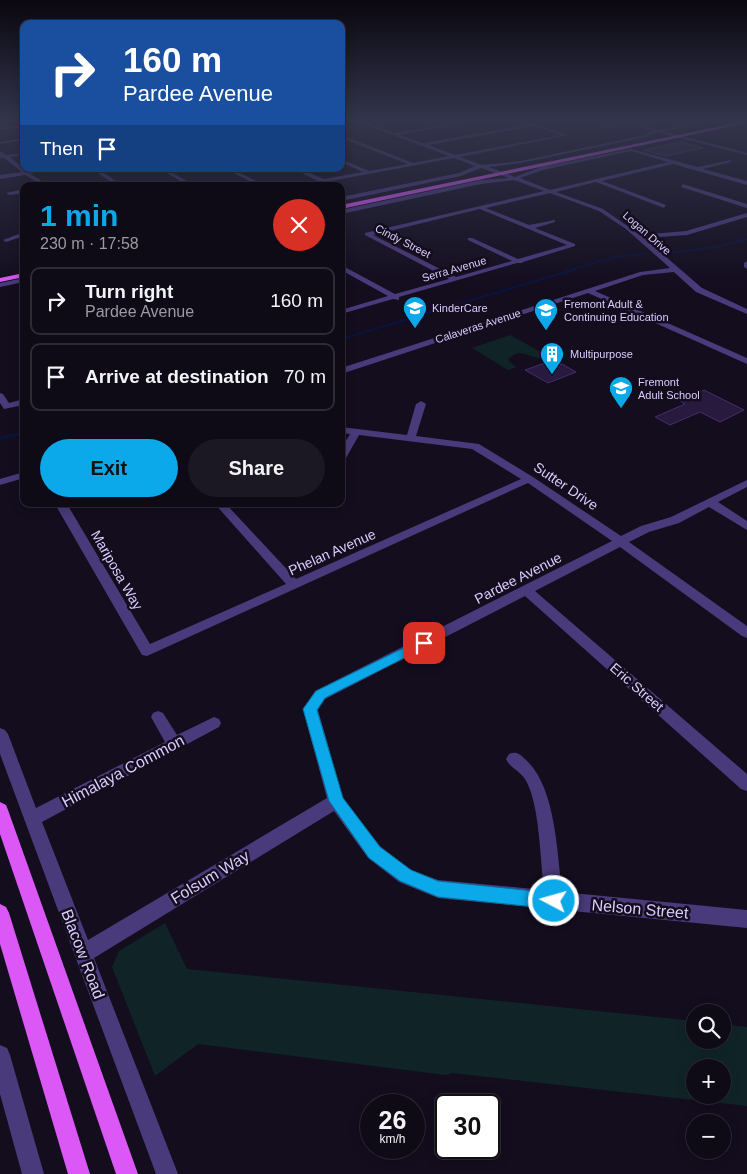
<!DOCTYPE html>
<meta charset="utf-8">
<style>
body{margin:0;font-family:Arial,sans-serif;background:#1c1823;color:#f1f3f6;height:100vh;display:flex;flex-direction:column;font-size:19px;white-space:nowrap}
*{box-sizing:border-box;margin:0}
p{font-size:16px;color:#9b9aa1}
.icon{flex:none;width:28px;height:28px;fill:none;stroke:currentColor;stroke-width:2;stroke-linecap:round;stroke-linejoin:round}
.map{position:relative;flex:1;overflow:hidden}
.drawer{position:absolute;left:20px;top:182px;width:325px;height:325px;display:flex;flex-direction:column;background:#0e0a16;border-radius:10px;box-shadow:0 2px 12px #0003,0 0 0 1px #2e2b35}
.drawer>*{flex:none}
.guide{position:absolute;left:20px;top:20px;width:325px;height:152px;border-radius:10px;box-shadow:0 2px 12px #0003,0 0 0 1px #2e2b35;background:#1a4fa0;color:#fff;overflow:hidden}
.buttons{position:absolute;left:686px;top:1004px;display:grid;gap:10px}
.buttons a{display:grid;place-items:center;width:45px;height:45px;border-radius:50%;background:#0e0a16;box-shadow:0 2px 12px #0003,0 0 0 1px #2e2b35;font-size:25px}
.speed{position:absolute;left:360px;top:1094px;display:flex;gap:10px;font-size:25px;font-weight:700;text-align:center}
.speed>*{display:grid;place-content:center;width:65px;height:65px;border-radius:50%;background:#0e0a16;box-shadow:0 2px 12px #0003,0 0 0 1px #2e2b35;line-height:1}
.speed small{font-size:12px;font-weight:400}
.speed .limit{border:2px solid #111;border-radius:8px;background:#fff;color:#111}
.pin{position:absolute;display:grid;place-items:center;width:42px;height:42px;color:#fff;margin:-21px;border-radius:10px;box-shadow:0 2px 8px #0006}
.me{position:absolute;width:55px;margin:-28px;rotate:276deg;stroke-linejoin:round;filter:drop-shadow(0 0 4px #0008)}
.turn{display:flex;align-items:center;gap:18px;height:105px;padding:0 20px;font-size:22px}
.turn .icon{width:65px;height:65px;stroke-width:2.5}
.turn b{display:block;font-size:35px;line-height:42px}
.then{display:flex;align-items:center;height:48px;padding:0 20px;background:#0003;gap:10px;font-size:19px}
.round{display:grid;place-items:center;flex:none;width:52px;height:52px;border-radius:26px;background:#1c1823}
.head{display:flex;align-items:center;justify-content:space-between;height:85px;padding:0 20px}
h1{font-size:30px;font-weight:700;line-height:38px;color:#0ba8ea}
.button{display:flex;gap:10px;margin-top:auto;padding:10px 20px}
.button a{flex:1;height:58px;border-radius:30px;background:#0ba8ea;color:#111;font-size:20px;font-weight:700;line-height:58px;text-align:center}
.button a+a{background:#1c1823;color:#f1f3f6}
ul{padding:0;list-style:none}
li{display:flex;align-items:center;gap:15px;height:68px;margin:0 10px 8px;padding:0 10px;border:2px solid #2e2b35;border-radius:10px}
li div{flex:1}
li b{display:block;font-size:19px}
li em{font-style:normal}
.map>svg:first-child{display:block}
</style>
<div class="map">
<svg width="747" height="1174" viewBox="0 0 747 1174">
<rect width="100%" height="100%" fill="#130d1e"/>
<g fill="#102427" fill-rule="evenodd">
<path d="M510,335L548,356C545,356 543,359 540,358C529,358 520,346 508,360L516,367L508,370L472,348Z"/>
<path d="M165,923L187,969L695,1021V1040H722L723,1024L747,1027V1106L452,1073L446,1075L198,1044L155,1076L112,967L119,951ZM695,1068H722V1095H695Z"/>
</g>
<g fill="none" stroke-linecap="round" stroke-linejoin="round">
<path stroke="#0b1339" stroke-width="1" d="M0,168L11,166"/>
<g stroke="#0b1339" stroke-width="2">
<path d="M668,253L717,247L747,239"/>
<path d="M571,270L615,257L646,254"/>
</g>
<path stroke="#0b1339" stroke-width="2.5" d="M341,339L576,269"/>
<path stroke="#0b1339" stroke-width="3" d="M0,438L24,433"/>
</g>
<g fill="#281a3e" stroke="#442d69">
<path d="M682,142L703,148L665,156L644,150Z"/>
<path d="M545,363L554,367L562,364L576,372L548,383L525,370Z"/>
<path d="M704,390L744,410L720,422L700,412L670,425L655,417L685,404L680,401Z"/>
</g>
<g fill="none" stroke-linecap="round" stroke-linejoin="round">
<g fill="#493a7b" fill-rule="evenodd">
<path d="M356,121H362L394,133L474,121L399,135L423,143L528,125L525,123L527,122L569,135L460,157L482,165L521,161L645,135L653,131L631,123L603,128L601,127L632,121L657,130L722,121L663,131L747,153V155L657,132L646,137L521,163L489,167L515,177L541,167L631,149L698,167L731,160V162L703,169L747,181V185L673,164L602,181L666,205L664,208L596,182L556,192L603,209L640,235L686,231L747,213V217L687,235L644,238L702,288L747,309V314L696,292L674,272L643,275L595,291L747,358V364L588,293L341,374V368L640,272L670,268L626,229L599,211L550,193L486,208L529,225L555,220V222L535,228L575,244V246L523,262L522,263H517L399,297V300L393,299L341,314V310L388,296L341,270V265L395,294L449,279L365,235V233L544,191L514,180L481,184L341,214V210L481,180L509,178L481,168L461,176L341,201V197L459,173L475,166L454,158L304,186H294L318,181L294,169H300L324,179L363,172L341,162V159L369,171L408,164L341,138V135L413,163L449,156ZM533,126L562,135L455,155L428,145ZM631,151L668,162L550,190L520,178L543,170ZM480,209L567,245L518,259L472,238H468V240L512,261L456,277L373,235Z"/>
<path d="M24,125V127L0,130V128Z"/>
<path d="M24,138V140L0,144V142Z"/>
<path d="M0,151L6,155L24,153V155L10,157L27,171L54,169L30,174L50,186H44L25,175L0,179V175L22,172L4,158H0Z"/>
<path d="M92,169H98L123,186H117Z"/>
<path d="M160,169H166L195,186H189Z"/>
<path d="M226,169H232L266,186H259Z"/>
<path d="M683,184L747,204V208L681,187Z"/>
<path d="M24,189V193L9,195L6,193Z"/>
<path d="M24,232V236L6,242L3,240Z"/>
<path d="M747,261V269L744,267V263Z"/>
<path d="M24,278V282L0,287V283Z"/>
<path d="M0,393L3,394L9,403L24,399V405L4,409L0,403Z"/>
<path d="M421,401L426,404L416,436L479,444L533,477L621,536L641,526L671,517L747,480V487L718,502L747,521V530L709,507L679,523L649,532L629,542L747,626V638L742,636L620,547L535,591L747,774V791L741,789L525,596L325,699L318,710L343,798L380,846L411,870L438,880L544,890C540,861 540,803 525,779C520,771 510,768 506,759L509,754C516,751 520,754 525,759C556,786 557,853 562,892L747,910V928L438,898L399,882L368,858L334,811L94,958L178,1174H156L0,754V728L5,730L8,734L36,808L165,742L151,717L153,713L158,711L163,713L177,735L214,717L219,719L221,723L219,727L42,822L88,940L327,798L303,709L315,691L612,541L528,483L147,656L142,655L55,504H67L150,644L286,584L215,504H226L296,579L521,479L472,449L359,435L346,458L341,461V449L350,434L341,433V427L407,435L416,404Z"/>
<path d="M24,472V478L0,485V479Z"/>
<path d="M0,1045L7,1048L10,1055L44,1174H22L0,1094Z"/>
</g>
<g fill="#db58f7" fill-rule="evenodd">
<path d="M746,121L747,123L341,209V205Z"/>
<path d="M24,273V277L0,282V278Z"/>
<path d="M0,802L6,805L8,810L138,1174H116L0,834Z"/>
<path d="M0,904L6,907L9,913L90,1174H68L0,944Z"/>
</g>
</g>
<linearGradient id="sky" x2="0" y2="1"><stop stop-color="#0a0710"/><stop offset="0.42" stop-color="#33354c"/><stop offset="1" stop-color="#33354c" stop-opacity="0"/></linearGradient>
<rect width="747" height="285" fill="url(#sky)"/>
<path fill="#0ba8ea" stroke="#076d98" d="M424,638L428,639L430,643L428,646L325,698L317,710L343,798L380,847L411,870L438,881L554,893L559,895L562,901L559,907L554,909L438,897L400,881L369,858L329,801L303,709L316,691Z"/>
<defs>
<g id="school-pin" transform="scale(1.25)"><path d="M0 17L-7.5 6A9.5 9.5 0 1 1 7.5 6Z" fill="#0ba8ea" stroke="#130d1e"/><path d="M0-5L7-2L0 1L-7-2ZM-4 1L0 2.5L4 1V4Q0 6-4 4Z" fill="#fff"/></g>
<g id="university-pin" transform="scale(1.25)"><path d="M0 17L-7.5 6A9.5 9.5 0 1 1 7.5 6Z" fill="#0ba8ea" stroke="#130d1e"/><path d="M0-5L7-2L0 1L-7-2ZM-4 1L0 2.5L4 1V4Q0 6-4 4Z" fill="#fff"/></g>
<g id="building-pin" transform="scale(1.25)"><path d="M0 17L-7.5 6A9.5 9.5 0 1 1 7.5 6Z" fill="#0ba8ea" stroke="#130d1e"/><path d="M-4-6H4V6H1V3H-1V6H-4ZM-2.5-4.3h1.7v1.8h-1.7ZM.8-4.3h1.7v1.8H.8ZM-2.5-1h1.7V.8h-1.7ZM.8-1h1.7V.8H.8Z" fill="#fff"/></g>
</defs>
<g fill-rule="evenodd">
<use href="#school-pin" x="415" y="308"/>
<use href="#university-pin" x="546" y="310"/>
<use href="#building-pin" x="552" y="354"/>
<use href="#school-pin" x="621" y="388"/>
</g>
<g text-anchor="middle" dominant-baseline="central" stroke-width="5" stroke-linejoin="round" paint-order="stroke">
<g font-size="11" fill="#dbccfd" stroke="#130d1e">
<text transform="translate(647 233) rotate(41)">Logan Drive</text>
<text transform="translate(403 241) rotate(27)">Cindy Street</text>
<text transform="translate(454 269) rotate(-16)">Serra Avenue</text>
<text transform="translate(478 326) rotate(-18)">Calaveras Avenue</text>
</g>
<g font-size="11" fill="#dbccfd" stroke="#130d1e" text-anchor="start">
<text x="564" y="304">Fremont Adult &amp;<tspan x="564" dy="13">Continuing Education</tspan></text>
<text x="432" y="308">KinderCare</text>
<text x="570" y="354">Multipurpose</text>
<text x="638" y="382">Fremont<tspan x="638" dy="13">Adult School</tspan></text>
</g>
<g font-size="14" fill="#dbccfd" stroke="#130d1e">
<text transform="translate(566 486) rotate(34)">Sutter Drive</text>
<text transform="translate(332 552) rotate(-24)">Phelan Avenue</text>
<text transform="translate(117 570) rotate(60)">Mariposa Way</text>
<text transform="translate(518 578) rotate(-27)">Pardee Avenue</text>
<text transform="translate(637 687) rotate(41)">Eric Street</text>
</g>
<g font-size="16" fill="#dbccfd" stroke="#130d1e">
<text transform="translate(123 771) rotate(-28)">Himalaya Common</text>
<text transform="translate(210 877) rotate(-31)">Folsum Way</text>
<text transform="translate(640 909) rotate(5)">Nelson Street</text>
<text transform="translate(83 954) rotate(69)">Blacow Road</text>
</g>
</g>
</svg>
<div class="buttons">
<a><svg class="icon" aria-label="search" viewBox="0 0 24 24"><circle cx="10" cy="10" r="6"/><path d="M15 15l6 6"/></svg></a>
<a>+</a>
<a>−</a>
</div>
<div class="speed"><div>26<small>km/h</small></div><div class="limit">30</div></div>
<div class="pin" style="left:424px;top:643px;background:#d93025"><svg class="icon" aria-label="arrive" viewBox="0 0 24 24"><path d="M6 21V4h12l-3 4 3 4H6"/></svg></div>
<svg class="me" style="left:554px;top:901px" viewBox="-20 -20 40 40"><circle r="17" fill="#0ba8ea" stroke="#fff" stroke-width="3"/><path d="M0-11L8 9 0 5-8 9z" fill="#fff"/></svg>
<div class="guide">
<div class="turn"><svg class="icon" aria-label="right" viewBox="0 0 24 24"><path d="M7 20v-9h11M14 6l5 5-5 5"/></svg><div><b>160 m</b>Pardee Avenue</div></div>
<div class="then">Then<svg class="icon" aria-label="arrive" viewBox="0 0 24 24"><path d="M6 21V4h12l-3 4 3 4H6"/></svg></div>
</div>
<section class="drawer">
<div class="head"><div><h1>1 min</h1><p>230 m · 17:58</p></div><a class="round" style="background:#d93025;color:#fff"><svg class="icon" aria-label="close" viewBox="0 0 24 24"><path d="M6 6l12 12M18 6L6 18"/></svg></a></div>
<ul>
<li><svg class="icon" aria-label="right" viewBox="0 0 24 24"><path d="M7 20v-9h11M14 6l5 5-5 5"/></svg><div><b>Turn right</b><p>Pardee Avenue</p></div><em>160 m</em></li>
<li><svg class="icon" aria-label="arrive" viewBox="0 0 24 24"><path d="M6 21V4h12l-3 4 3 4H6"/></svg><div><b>Arrive at destination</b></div><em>70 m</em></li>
</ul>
<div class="button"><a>Exit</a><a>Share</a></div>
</section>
</div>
